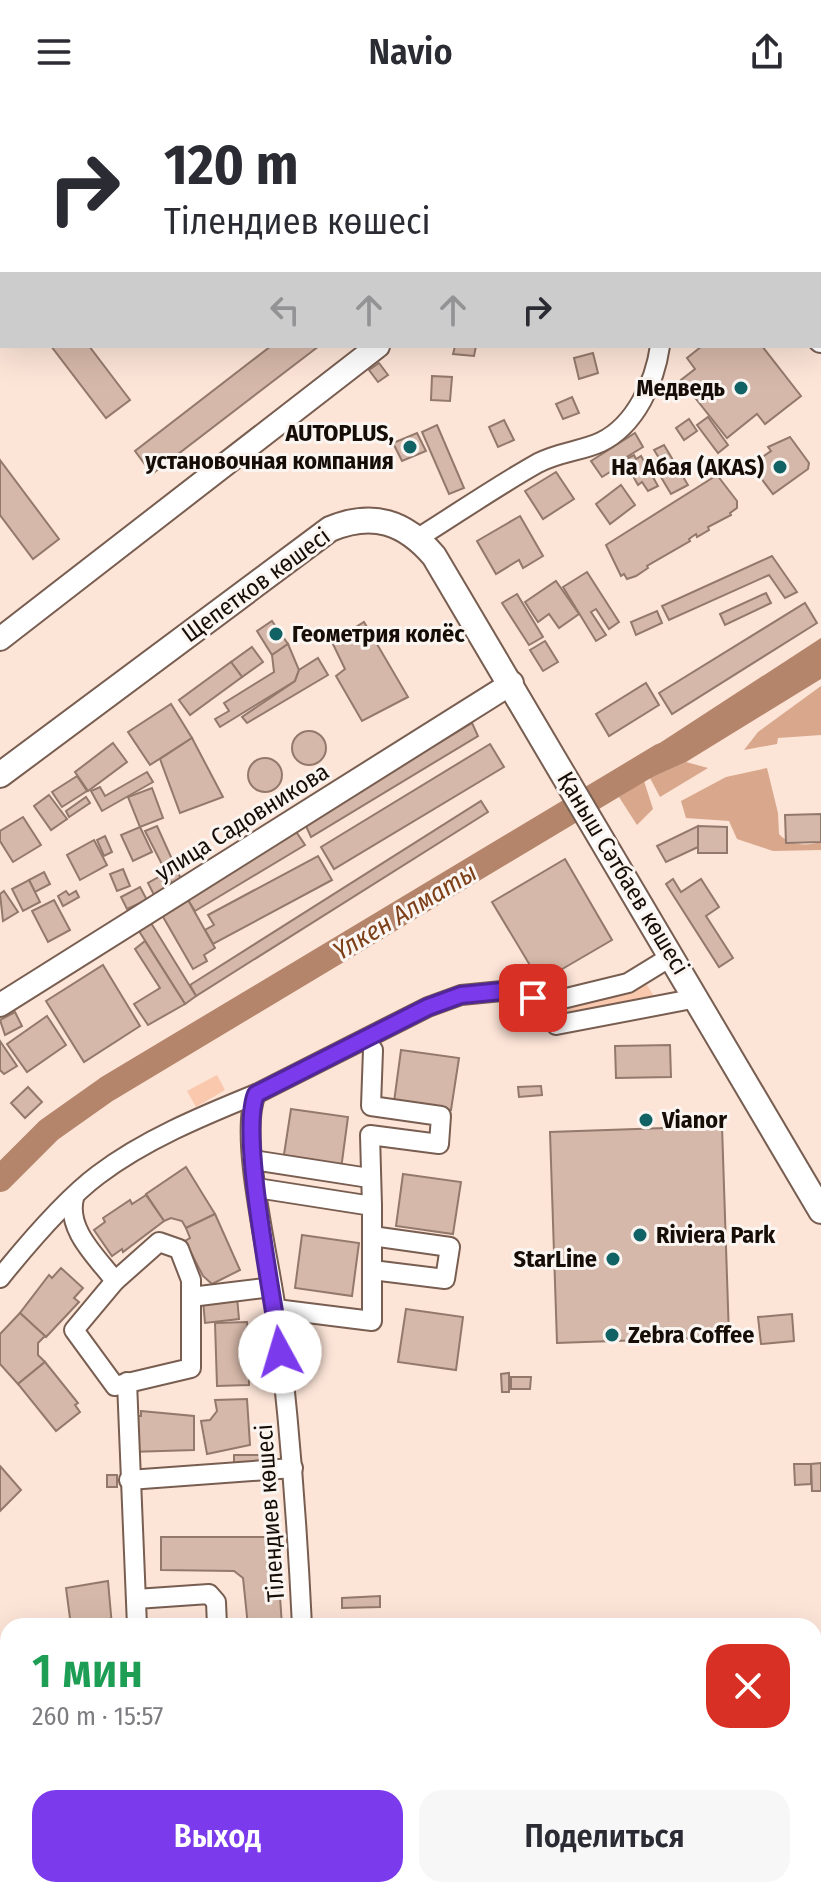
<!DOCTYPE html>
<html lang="ru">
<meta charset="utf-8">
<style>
body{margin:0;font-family:"Fira Sans Condensed",sans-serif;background:#f7f7f7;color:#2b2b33;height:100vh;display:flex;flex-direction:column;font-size:30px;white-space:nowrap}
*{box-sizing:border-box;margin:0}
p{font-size:26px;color:#7c7c81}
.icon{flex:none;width:44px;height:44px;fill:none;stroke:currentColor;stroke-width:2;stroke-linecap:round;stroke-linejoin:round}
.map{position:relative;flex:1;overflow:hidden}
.sheet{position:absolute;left:0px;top:1514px;width:822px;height:280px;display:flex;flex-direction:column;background:#fff;border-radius:24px 24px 0 0;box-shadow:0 8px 32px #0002}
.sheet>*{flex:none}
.banner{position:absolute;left:0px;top:0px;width:822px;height:244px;box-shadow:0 8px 32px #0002;background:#fff;color:#2b2b33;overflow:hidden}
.pin{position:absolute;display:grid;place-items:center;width:68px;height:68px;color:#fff;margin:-34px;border-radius:16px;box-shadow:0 4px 12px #0006}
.me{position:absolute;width:88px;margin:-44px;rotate:354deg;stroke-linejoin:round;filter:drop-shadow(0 0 6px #0008)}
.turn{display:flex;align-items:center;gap:28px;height:168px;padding:0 32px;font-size:36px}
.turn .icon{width:104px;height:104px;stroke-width:2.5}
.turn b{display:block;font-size:56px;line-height:68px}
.lanes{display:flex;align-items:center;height:76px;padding:0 32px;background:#0003;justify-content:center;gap:40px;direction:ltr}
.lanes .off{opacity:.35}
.round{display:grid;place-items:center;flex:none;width:84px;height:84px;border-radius:24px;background:#f7f7f7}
.overview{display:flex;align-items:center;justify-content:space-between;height:136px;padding:0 32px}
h1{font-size:48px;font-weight:600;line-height:60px;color:#1e9e55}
.primary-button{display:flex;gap:16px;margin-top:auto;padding:16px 32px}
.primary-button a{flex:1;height:92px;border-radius:24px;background:#7c3aed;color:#fff;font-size:32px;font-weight:600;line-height:92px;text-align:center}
.primary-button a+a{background:#f7f7f7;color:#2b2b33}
header{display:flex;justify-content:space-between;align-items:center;height:104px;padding:0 32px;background:#fff;font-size:36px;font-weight:600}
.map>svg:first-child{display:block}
</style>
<header><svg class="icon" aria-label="menu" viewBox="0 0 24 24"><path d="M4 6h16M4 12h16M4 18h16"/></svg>Navio<svg class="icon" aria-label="share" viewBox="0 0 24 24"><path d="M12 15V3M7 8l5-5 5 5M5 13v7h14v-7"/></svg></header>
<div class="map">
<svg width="821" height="1794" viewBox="0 0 821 1794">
<rect width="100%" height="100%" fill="#fce4d7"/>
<g fill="#f9c8ad">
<path d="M647,881L655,894L565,914L562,900Z"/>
<path d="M217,971L225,986L196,1003L187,987Z"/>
</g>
<g fill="#d8a78c">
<path d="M821,582V631L778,634L777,640L744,646L758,628Z"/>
<path d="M686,658L708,664L660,693L650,674Z"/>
<path d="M767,664L778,709L779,730C790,742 806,742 821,738V746L773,747L737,735L729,717L686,714L681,697L726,673Z"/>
<path d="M644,677L653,705L637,721L619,693Z"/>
</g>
<path fill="#b4856b" d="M821,534V575L686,658L637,680L626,661Z"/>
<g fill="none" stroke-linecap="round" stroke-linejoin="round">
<path stroke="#b4856b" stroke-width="26" d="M0,1075L49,1026L107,985L662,652"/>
</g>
<g fill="#d5b8a9" stroke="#93796b" stroke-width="2">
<path d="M51,242H89L130,296L106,314Z"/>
<path d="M271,242H319L152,370L135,347Z"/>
<path d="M455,242H476L474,252L453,250Z"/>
<path d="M702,242H762L801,292L765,320L757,310L727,334L681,276L695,265L687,254Z"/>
<path d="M593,249L598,269L579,275L574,254Z"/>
<path d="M379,259L388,271L378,278L369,266Z"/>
<path d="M432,272L452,273L450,297L431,296Z"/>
<path d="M572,293L579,309L563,315L556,300Z"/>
<path d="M708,313L728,341L718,349L697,321Z"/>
<path d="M689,315L697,327L684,336L676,324Z"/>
<path d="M504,316L514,336L498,343L489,323Z"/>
<path d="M437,321L464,384L449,390L422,328Z"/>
<path d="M417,329L426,347L402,357L393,339Z"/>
<path d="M635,329L643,343L622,356L627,368L619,372L615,365L602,373L591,357Z"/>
<path d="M790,333L809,359L808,365L773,390L751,361L771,347L768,343Z"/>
<path d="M664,341L688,381L671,390L652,358L659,354L654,346Z"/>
<path d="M634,351L636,355L641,352L658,382L648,387L642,378L638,381L624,356Z"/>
<path d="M0,356L59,435L33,455L0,411Z"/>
<path d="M556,368L574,395L543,415L525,387Z"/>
<path d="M717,371L737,397V404L730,409L731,411L708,423L709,426L697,433L696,430L689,435L690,437L647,462L648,464L636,472L627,475L624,470L621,472L606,441Z"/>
<path d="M621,381L635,401L610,420L596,400Z"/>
<path d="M520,412L543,452L523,464L519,456L496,470L477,437Z"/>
<path d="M772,452L797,488L785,494L769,471L669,516L662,502Z"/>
<path d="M587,468L619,518L609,525L596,505L591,508L606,531L596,537L563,483Z"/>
<path d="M556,477L579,510L559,524L549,510L538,518L525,498Z"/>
<path d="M766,489L771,499L725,521L720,510Z"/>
<path d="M517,490L543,533L529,541L502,499Z"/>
<path d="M805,499L817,519L672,610L659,589Z"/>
<path d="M657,507L662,519L636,531L631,518Z"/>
<path d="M272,517L288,540L272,551L257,527Z"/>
<path d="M364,518L408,593L362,617L336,572L345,565L332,538Z"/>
<path d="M545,537L558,558L543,567L530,546Z"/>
<path d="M288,540L299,566L295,577L220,623L215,615L229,607L224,599L274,568L272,551Z"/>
<path d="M252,543L263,558L242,573L231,558Z"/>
<path d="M318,554L328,571L247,619L242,613L295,577L299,566Z"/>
<path d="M231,558L242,573L190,611L179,596Z"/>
<path d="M646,579L659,601L609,632L596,610Z"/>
<path d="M171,600L192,634L150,661L128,628Z"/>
<path d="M472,619L478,632L311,733L305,720Z"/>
<circle cx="309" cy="644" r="17"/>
<path d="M192,634L223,693L180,709L160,655Z"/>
<path d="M113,639L127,658L88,687L75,668Z"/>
<path d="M490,640L504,663L334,765L321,743Z"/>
<circle cx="265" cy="671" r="17"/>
<path d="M147,668L153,678L102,707L91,687L100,683L105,692Z"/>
<path d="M77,672L87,687L62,703L52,688Z"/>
<path d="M152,684L163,714L140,723L128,693Z"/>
<path d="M49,691L67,715L51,726L34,702Z"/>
<path d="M86,693L90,699L69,713L66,707Z"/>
<path d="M481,697L488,708L196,892L190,881Z"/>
<path d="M821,710V738L786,739L785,711Z"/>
<path d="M23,713L41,741L13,758L0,737V727Z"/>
<path d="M157,722L181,775L172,780L145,727Z"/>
<path d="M698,722L727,723V749H698Z"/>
<path d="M698,722V743L666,758L657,742Z"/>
<path d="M140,723L152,748L133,757L121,731Z"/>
<path d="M295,726L305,741L195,807L188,796Z"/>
<path d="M105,732L112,748L104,752L97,736Z"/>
<path d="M94,736L107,761L80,776L67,751Z"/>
<path d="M318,752L332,776L213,840L205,826L214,821L208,811Z"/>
<path d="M565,755L612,836L540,878L492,798Z"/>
<path d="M123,765L130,782L117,787L110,770Z"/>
<path d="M44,768L50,780L35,788L29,776Z"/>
<path d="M164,770L171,782L154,791L148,779Z"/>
<path d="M673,775L681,788L701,775L719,803L706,812L733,854L719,863L666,780Z"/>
<path d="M29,776L40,798L23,807L12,785Z"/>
<path d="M140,783L147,796L127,805L121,793Z"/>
<path d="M4,787L18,808L3,817L0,790Z"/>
<path d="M66,787L69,791L76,787L79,793L63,802L58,792Z"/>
<path d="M54,796L70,826L48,838L32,807Z"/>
<path d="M188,796L215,844L204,851L207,857L193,865L162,811Z"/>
<path d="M151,819L196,892L185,900L139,827Z"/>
<path d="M145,837L185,900L148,921L134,900L160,884L135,845Z"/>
<path d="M103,861L140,922L84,958L46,897Z"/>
<path d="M15,908L22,922L5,931L0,916Z"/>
<path d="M47,912L66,941L27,968L7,940Z"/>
<path d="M0,937L17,962L4,970L0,966Z"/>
<path d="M670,941L671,973L616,974L615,942Z"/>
<path d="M401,946L459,954L451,1006L394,998Z"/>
<path d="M541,982L542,991L519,993L518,983Z"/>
<path d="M28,983L42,998L25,1014L11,999Z"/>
<path d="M291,1005L348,1013L341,1065L283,1057Z"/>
<path d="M722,1022L729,1233L557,1239L550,1028Z"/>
<path d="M186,1063L215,1110L186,1124L182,1117L171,1114L164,1117L146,1090Z"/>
<path d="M403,1070L461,1078L453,1130L396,1122Z"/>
<path d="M146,1091L164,1117L123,1148L122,1145L112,1152L94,1126L105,1118L103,1114L130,1096L132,1100Z"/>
<path d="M215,1110L240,1166L212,1180L203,1172L185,1137L190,1134L186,1124Z"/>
<path d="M302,1131L359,1139L352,1192L295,1184Z"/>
<path d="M61,1164L83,1184L74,1194L79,1198L46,1233L20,1209L49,1171L52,1174Z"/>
<path d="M237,1193L239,1215L205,1219L203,1196Z"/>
<path d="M406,1205L463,1213L456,1266L398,1258Z"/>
<path d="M20,1209L45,1232L38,1239V1251L45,1258L18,1280L0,1260V1230Z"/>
<path d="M792,1210L794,1237L761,1240L758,1213Z"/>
<path d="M247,1218L252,1273H249V1281L217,1282L215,1219Z"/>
<path d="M45,1258L78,1299L75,1301L80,1308L56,1327L18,1280Z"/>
<path d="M509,1269V1288H502L501,1270Z"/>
<path d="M511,1273H531L530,1285H511Z"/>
<path d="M247,1295L250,1341L207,1350L201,1317L210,1316L217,1307L215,1296Z"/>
<path d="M141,1307L194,1312V1346L130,1348L129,1312H141Z"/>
<path d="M234,1351H268L269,1367H234Z"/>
<path d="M821,1359V1387H812L811,1360Z"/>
<path d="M794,1360H811V1380L795,1381Z"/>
<path d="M0,1362L21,1386L0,1407Z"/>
<rect x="107" y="1371" width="10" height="12"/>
<path d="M161,1433H276L282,1522H248L243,1474L234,1467L161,1466Z"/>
<path d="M108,1477L112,1522H71L66,1484Z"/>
<path d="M380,1492V1503L342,1504V1494Z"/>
<path d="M77,1786H190L172,1794H61Z"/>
<path d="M245,1786L247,1794H214V1787Z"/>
<path d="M351,1786H609V1794H352Z"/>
<rect x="609" y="1786" width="188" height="8"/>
</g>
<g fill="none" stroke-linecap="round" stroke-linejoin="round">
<g stroke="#785e51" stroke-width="22">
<g id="minor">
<path d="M418,434C458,409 497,382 538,359C559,348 582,347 601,338C636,321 655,277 660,242"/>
<path d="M550,898L556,921L697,894"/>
<path d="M253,1056L369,1074"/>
<path d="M257,1084L372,1102V1217L276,1205"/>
<path d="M74,1094C66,1126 97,1153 115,1177"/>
<path d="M372,1102L370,1031L439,1040L441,1012L371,1002L373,946"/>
<path d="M372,1132L450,1143L445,1175L372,1166"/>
<path d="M159,1138L179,1145L191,1176V1264L115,1282L74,1226L115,1177Z"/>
<path d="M0,1174C25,1143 66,1095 98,1071C144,1036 202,1012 256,990"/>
<path d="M191,1193L272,1183"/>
<path d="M127,1278L137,1522"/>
<path d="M129,1376L293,1364"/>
<path d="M136,1495L209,1490L216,1498L217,1522"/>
<path d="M302,1522C297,1416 289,1312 276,1207C270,1157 238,1032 256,990L428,903L461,891L502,887L550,898L628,879L672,852"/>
</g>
</g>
<g stroke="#785e51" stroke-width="26">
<g id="tertiary">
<path d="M0,535L378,242"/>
<path d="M0,901L512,579"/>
<path d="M0,1738L8,1736"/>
</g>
</g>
<g stroke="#785e51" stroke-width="28">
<g id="secondary">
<path d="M634,0L635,2"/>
<path d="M671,0L673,2"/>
<path d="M820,16L821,15"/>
<path d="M820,189L821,190"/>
<path d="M820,235L821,236"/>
<path d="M0,671L330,425C373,407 405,418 434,452L821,1107"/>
</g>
</g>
<use href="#minor" stroke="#fff" stroke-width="18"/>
<use href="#tertiary" stroke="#fff" stroke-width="22"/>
<use href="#secondary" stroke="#fff" stroke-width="24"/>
</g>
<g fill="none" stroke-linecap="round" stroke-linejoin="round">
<g stroke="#51269a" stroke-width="20">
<path id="route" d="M280,1248C274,1195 239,1031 256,990L428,903L461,891L502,887L533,894"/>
</g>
<use href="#route" stroke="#7c3aed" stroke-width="14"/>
</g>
<g fill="#106265" stroke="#fbf5f2" stroke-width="3">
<circle cx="741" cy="284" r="8"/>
<circle cx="410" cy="343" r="8"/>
<circle cx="780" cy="363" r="8"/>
<circle cx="276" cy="530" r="8"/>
<circle cx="646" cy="1016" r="8"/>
<circle cx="640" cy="1131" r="8"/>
<circle cx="613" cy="1155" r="8"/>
<circle cx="612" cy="1231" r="8"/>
</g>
<g text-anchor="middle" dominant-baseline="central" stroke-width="6" stroke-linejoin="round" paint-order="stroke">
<g font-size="24" font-weight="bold" fill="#160d07" stroke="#fbf5f2" text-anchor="end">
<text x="725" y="284">Медведь</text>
<text x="394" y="329">AUTOPLUS,<tspan x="394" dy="28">установочная компания</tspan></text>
<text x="764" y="363">На Абая (AKAS)</text>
<text x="292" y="530" text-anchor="start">Геометрия колёс</text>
<text x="662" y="1016" text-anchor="start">Vianor</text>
<text x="656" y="1131" text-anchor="start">Riviera Park</text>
<text x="597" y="1155">StarLine</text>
<text x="628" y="1231" text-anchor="start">Zebra Coffee</text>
</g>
<g font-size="24" fill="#160d07" stroke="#fbf5f2">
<text transform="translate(256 481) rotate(-36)">Щепетков көшесі</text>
<text transform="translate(242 718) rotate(-32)">улица Садовникова</text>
<text transform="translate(623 769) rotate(59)">Қаныш Сәтбаев көшесі</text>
<text transform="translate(270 1409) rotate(-94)">Тілендиев көшесі</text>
</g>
<g font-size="26" font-style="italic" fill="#7d4019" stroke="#fbf5f2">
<text transform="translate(405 808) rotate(-31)">Үлкен Алматы</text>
</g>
</g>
</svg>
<div class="pin" style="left:533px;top:894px;background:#d93025"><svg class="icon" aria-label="arrive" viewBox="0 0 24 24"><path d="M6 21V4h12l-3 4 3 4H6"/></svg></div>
<svg class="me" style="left:280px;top:1248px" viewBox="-20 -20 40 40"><circle r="19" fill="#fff"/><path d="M0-13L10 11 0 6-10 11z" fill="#7c3aed"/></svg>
<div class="banner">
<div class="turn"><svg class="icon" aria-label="right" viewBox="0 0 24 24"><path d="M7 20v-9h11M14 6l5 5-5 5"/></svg><div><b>120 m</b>Тілендиев көшесі</div></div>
<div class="lanes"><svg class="icon off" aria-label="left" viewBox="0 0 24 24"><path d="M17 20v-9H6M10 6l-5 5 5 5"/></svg><svg class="icon off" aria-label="ahead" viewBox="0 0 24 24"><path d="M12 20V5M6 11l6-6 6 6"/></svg><svg class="icon off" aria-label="ahead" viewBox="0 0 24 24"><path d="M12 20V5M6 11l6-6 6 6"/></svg><svg class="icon" aria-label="right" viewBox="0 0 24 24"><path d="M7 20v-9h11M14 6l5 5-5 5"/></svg></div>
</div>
<section class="sheet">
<div class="overview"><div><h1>1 мин</h1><p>260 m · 15:57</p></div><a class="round" style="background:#d93025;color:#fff"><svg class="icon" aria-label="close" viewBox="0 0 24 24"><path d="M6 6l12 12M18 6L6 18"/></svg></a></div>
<div class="primary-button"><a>Выход</a><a>Поделиться</a></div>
</section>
</div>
